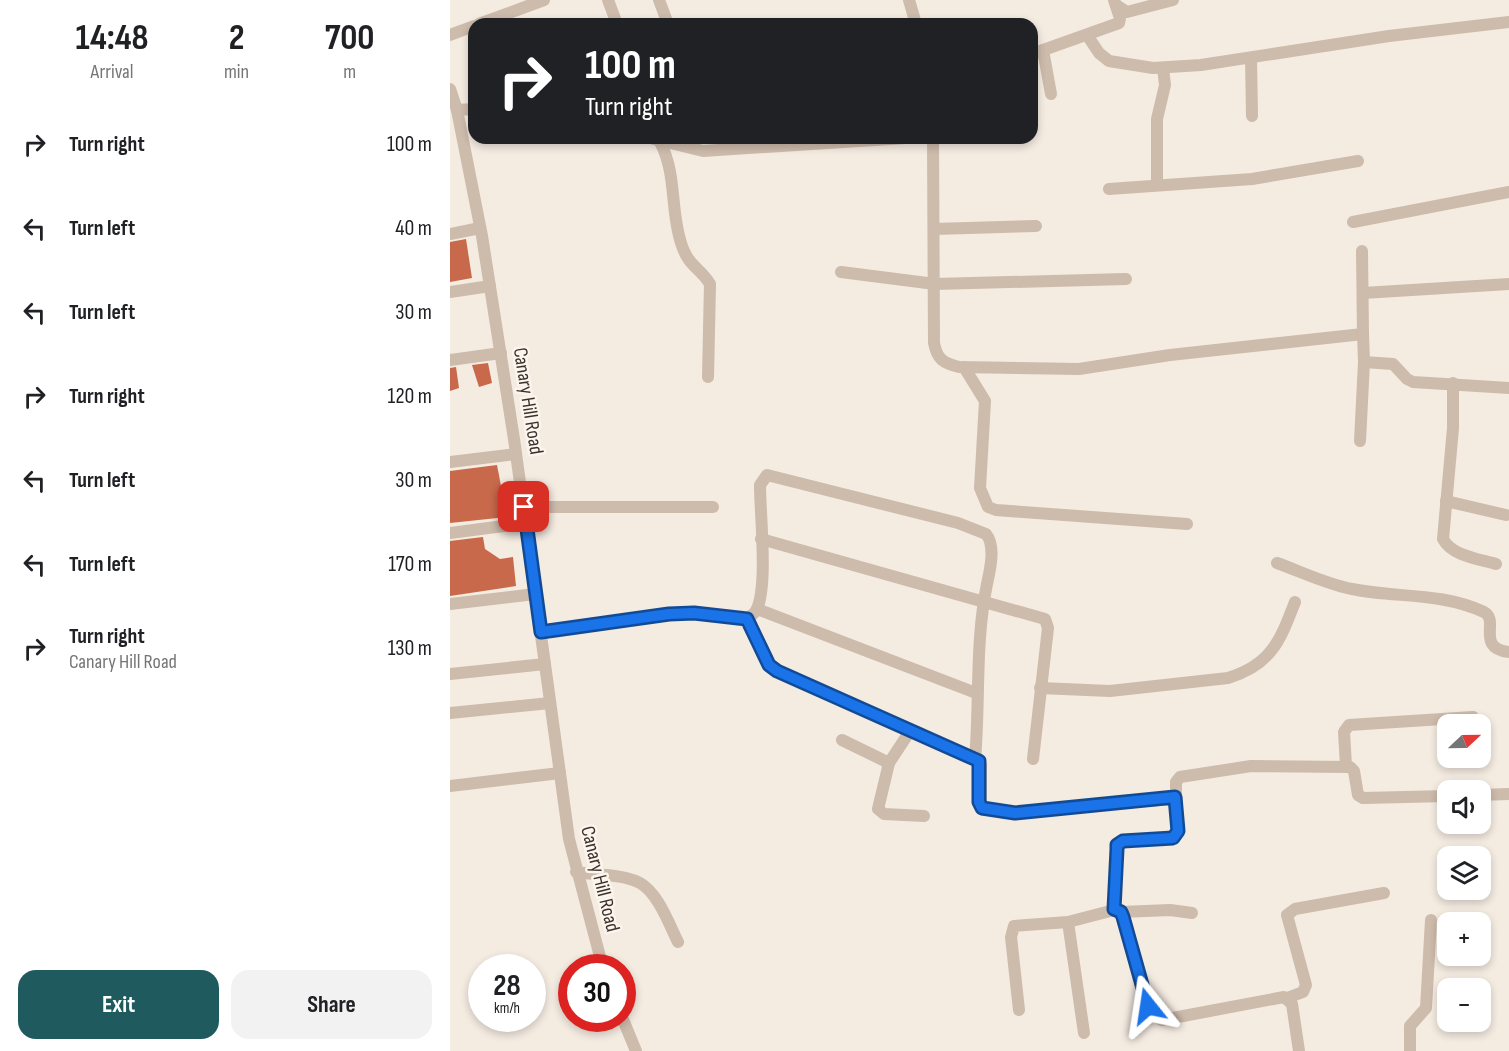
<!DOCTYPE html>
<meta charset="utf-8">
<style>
body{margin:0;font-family:"Sofia Sans Condensed",sans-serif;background:#f2f2f2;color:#202124;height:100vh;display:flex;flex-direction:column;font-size:22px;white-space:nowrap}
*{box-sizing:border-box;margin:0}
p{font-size:20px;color:#757577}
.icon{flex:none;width:33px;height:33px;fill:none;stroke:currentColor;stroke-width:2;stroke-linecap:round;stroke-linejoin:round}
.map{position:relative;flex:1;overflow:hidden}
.details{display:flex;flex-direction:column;background:#fff;width:450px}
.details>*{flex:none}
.guide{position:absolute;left:18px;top:18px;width:570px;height:126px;border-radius:18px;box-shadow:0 3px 9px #0003;background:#202124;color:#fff;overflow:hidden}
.needle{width:39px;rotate:68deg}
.tools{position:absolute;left:987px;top:714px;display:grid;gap:12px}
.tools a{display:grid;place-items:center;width:54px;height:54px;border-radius:12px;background:#fff;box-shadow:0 3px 9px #0003;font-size:30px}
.speed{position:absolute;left:18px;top:954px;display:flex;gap:12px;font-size:30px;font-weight:700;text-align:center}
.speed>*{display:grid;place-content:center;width:78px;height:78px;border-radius:50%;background:#fff;box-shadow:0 3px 9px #0003;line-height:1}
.speed small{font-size:15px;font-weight:400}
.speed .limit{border:9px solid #d22;background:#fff;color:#111}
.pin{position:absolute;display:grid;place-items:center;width:51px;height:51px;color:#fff;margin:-26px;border-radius:12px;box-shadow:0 3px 9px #0006}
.me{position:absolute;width:66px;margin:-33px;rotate:345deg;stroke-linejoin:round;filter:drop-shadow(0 0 4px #0008)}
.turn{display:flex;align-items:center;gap:21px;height:126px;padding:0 18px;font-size:27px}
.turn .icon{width:78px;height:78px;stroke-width:2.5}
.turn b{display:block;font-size:42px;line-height:51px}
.eta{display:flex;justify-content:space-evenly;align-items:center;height:102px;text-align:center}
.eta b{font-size:36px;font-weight:700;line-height:42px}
.action{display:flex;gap:12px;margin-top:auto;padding:12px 18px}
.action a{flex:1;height:69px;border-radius:18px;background:#1f5a5e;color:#fff;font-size:24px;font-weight:700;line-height:69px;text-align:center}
.action a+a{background:#f2f2f2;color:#202124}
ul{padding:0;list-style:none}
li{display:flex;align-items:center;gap:18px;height:84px;padding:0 18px}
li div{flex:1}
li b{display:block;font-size:22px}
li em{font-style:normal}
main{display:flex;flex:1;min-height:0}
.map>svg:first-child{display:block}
</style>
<main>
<section class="details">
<div class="eta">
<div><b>14:48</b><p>Arrival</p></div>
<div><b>2</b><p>min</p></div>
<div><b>700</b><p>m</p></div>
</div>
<ul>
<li><svg class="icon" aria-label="right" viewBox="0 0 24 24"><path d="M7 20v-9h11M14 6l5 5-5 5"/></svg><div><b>Turn right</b></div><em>100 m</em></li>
<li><svg class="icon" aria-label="left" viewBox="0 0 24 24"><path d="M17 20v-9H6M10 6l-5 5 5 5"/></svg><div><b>Turn left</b></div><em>40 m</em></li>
<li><svg class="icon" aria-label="left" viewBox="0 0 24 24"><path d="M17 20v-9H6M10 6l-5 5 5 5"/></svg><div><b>Turn left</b></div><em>30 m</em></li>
<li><svg class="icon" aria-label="right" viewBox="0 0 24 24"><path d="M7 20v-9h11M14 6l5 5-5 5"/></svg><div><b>Turn right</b></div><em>120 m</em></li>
<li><svg class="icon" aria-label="left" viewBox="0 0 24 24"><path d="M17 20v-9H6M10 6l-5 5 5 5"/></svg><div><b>Turn left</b></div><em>30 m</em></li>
<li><svg class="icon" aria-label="left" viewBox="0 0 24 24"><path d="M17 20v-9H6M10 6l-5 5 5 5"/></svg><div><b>Turn left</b></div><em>170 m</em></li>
<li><svg class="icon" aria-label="right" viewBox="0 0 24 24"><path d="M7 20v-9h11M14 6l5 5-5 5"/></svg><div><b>Turn right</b><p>Canary Hill Road</p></div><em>130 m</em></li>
</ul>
<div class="action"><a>Exit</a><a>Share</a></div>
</section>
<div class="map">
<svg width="1059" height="1051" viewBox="0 0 1059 1051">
<rect width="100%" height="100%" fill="#f4ebe1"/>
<g fill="#c8694b">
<path d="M16,239L22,278L0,282V242Z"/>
<path d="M38,363L42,383L29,387L22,365Z"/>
<path d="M6,367L9,388L0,391V368Z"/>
<path d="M47,465L57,517L0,523V471Z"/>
<path d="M33,537L35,549L50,559L63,557L66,586L0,596V541Z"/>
</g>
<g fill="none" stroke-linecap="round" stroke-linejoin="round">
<g stroke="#cdbbac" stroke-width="12">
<path d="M158,0L167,24"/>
<path d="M209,0L218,24"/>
<path d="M459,0L466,24"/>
<path d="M666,5L677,12L723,0"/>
<path d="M29,24L94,0"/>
<path d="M0,35L24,26"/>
<path d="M637,35L649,53L659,61L703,68L751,65L939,36L1059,22"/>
<path d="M593,50L601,94"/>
<path d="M582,54L669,23L670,18L664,0"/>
<path d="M801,58L802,116"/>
<path d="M0,89L7,110L32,236L64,439L119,839L153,968"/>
<path d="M7,110L24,109"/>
<path d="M200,138L253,151L456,138"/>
<path d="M483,138L484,343C487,359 493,363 509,367L629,369L720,355L913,334L914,362L943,364L957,379L963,382L1059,388"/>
<path d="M210,142C227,174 220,209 231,243C239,268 249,266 260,284L258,377"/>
<path d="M707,185V119L715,85L713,68"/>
<path d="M659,189L802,179L908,161"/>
<path d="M903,222L1059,192"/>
<path d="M484,229L586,226"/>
<path d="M0,234L30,228"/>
<path d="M912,251L913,334"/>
<path d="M391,272L485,284L676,279"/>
<path d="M0,292L40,286"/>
<path d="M913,293L1059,284"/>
<path d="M0,360L51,353"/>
<path d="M514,367L535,401L530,488L538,507L546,510L737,524"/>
<path d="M1003,383V428L993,539C1002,556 1029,559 1046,564"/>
<path d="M910,441L914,362"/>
<path d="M0,462L66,454"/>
<path d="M996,501L1056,515"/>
<path d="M73,507H263"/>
<path d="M0,533L76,523"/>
<path d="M311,539L595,619L598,628L583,759"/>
<path d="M827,563C852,572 876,584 902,589C946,598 991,592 1034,612C1050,620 1025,648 1059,652"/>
<path d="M0,604L85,594"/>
<path d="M307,609L526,693"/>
<path d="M91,632L219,614L244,613L297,619L319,665L327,671L525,760C530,701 525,642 537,584C540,570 546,546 536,534L508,523L317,475L310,485C310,515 318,583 307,609C305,614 300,616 297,619"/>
<path d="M0,674L95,664"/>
<path d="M590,688L660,691L778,678C821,665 830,641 845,602"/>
<path d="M0,713L100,703"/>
<path d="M460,731L439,763L428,809L434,814L474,816"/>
<path d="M392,740L439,763"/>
<path d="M525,760L531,765V806L555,813L721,799L726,796V782L730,777L801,766L900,767L904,771L908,795L913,798L998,796"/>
<path d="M896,766L894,732L899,725L1023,717"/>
<path d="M0,786L110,773"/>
<path d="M1030,795L1059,794"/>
<path d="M126,872C145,875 173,874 190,883C208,893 219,924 228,942"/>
<path d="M664,909L667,845L673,841L723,838L728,831L725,797"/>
<path d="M671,912L720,910L742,913"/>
<path d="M618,922L634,1033"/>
<path d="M837,998L853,992L856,985L837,915L845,909L934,893"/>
<path d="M569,1010L561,937L564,926L618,922L668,909L673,917L700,1013L712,1020L834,997L842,1004L849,1051"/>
<path d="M172,1017L186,1051"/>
<path d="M960,1051V1026L976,1008L981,920"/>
</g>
</g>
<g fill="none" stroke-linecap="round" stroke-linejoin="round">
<g stroke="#114b97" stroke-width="15">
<path id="route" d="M74,507L91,632L219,614L244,613L297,619L319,665L327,671L529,761V802L532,808L565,813L725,797L728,831L723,838L673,841L667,845V849L664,909L671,912L673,917L698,1006"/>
</g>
<use href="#route" stroke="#1a73e8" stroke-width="10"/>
</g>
<g text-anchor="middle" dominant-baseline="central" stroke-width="5" stroke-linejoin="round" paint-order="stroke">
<g font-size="20" fill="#3b302b" stroke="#fbf5ee">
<text transform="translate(78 401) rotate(81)">Canary Hill Road</text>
<text transform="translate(150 879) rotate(76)">Canary Hill Road</text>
</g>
</g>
</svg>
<div class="tools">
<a><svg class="needle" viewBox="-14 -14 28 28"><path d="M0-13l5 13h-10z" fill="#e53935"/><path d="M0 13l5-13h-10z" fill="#757577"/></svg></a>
<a><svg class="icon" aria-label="sound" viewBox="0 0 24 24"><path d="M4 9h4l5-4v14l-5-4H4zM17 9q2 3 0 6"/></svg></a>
<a><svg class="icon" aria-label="layers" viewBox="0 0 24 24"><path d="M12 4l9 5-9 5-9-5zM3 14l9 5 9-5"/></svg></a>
<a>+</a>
<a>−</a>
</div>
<div class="speed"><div>28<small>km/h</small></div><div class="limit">30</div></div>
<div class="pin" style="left:74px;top:507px;background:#d93025"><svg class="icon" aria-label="arrive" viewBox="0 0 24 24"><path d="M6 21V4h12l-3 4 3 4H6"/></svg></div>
<svg class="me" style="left:698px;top:1006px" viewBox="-20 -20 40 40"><path d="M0-17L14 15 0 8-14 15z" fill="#1a73e8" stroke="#fff" stroke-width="4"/></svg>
<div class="guide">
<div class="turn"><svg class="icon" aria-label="right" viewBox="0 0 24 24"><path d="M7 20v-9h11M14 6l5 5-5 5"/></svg><div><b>100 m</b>Turn right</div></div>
</div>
</div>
</main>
